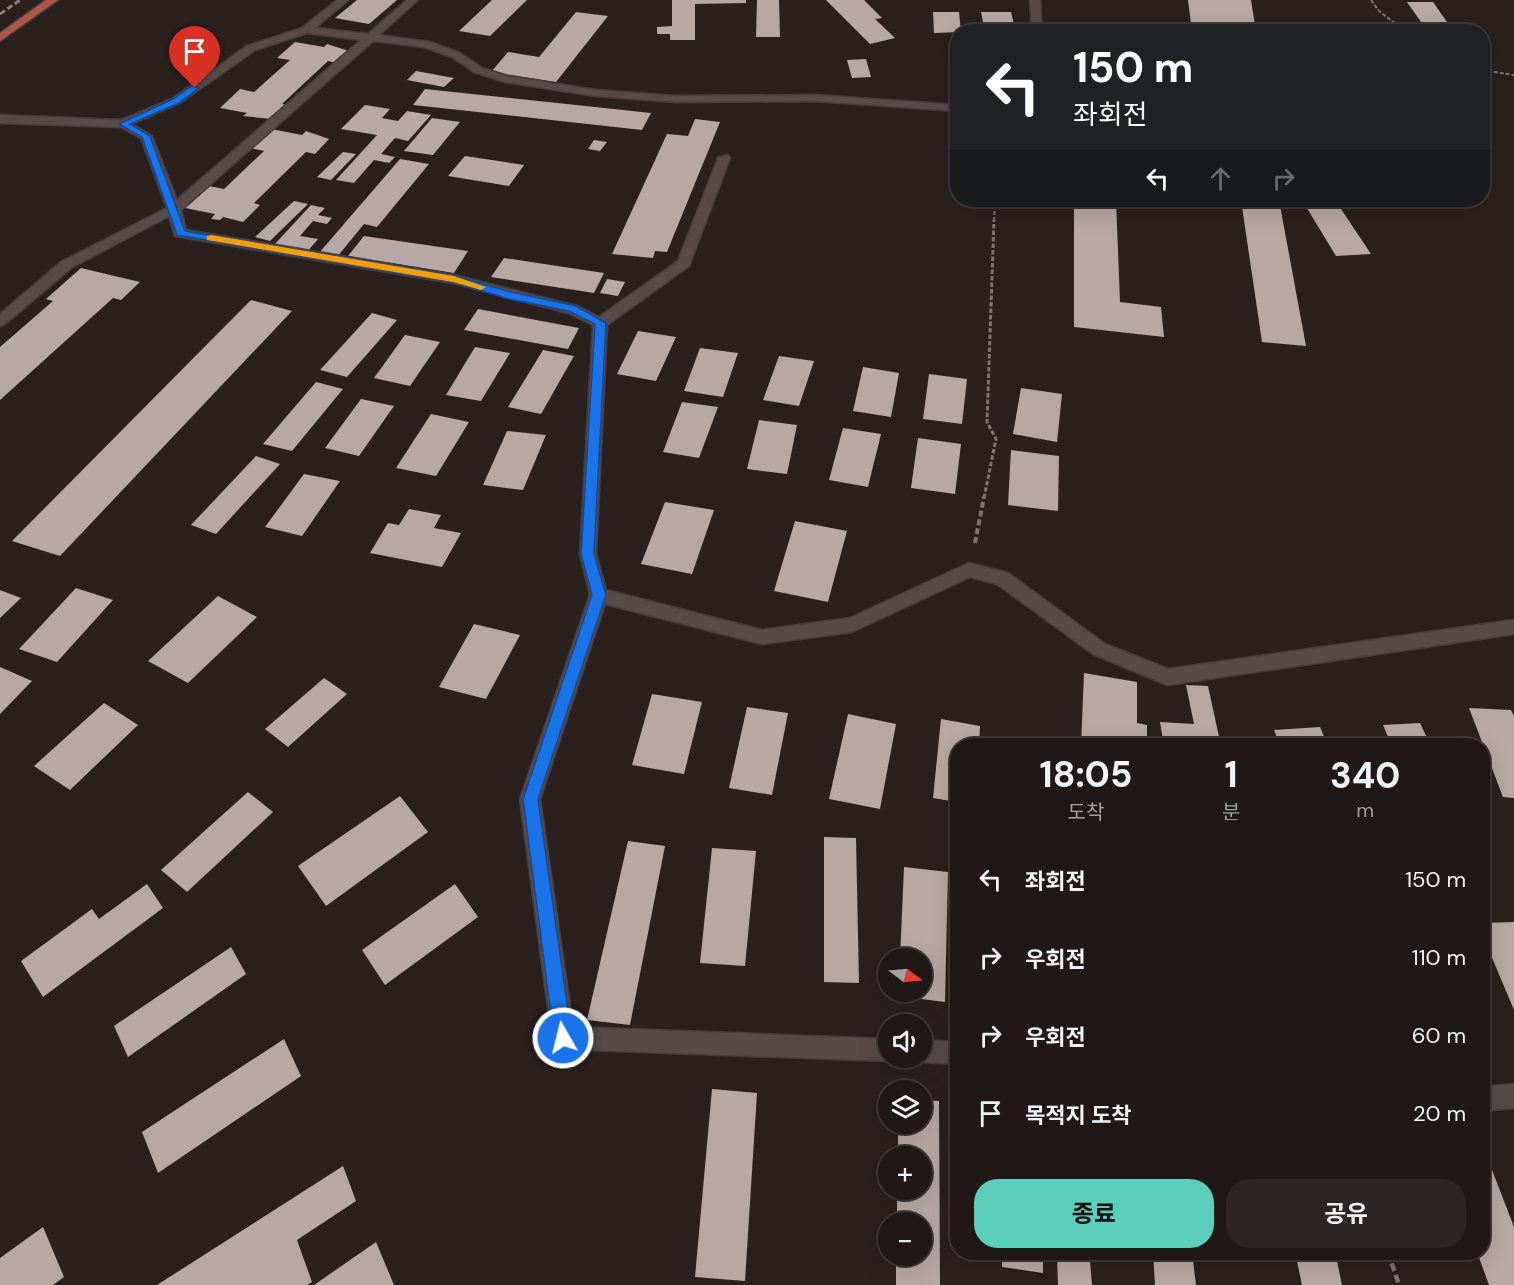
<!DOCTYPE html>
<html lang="ko">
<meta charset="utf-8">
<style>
body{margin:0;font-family:"DM Sans","Noto Sans KR",sans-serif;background:#2d2523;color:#f1f3f6;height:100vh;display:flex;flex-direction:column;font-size:22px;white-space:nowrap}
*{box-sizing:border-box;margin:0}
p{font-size:20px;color:#a2a0a1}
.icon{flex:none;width:33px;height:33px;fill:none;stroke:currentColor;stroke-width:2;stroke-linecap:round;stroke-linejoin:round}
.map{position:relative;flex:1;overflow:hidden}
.side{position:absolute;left:950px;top:738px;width:540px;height:522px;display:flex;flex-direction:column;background:#201816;border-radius:24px;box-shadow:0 6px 24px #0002,0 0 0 2px #3d3735}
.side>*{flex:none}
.hud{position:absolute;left:950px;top:24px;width:540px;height:183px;border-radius:24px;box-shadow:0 6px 24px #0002,0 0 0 2px #3d3735;background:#202124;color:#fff;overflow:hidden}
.needle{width:39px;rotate:106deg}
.fabs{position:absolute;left:878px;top:948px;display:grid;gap:12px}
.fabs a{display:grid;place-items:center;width:54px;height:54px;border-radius:50%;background:#201816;box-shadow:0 6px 24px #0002,0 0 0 2px #3d3735;font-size:30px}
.pin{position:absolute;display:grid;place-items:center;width:51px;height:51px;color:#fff;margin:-62px -26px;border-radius:50% 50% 50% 0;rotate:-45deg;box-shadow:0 0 6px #0007}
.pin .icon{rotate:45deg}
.me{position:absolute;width:66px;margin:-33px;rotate:352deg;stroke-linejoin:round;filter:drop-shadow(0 0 4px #0008)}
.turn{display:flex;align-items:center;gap:21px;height:126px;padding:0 24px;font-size:27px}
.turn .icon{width:78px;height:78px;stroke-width:2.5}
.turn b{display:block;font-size:42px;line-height:51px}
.lanes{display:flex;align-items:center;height:57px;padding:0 24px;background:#0003;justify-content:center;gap:30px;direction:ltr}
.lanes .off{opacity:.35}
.eta{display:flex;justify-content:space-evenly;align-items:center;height:102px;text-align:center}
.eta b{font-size:36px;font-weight:700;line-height:42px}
.cta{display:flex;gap:12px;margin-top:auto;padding:12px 24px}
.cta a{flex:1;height:69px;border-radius:24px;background:#5bcebc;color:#111;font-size:24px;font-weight:700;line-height:69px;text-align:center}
.cta a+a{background:#2d2523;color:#f1f3f6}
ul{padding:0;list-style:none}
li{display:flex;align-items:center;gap:18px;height:78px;padding:0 24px}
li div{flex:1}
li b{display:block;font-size:22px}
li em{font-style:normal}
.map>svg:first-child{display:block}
</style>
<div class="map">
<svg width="1514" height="1285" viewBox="0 0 1514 1285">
<rect width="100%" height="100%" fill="#2a201e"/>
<g fill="#b6a8a5">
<path d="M357,0H397L369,24L335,18Z"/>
<path d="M492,0H527L490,36L459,31Z"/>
<path d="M672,0H746V3L695,4V40H670V34H657V27L672,26Z"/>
<path d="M757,0H779L780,37H756Z"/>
<path d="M826,0H864L882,18L875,19L895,38L870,44Z"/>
<path d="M1188,0H1251L1256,32H1192Z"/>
<path d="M1407,2H1433L1454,32H1428Z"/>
<path d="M576,12L608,16L556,82L491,72L508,52L539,57Z"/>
<path d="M933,12H959L961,32L934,33Z"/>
<path d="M981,12H1011L1016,32H985Z"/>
<path d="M1361,25H1391L1396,32H1365Z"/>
<path d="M295,42L324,47L327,44L349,51L336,63L328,61L282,104L288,105L272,119L243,116L247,113L220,108L240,89L254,92L290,60L277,58Z"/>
<path d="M866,59L871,77L852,78L847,60Z"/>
<path d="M416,71L454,78L444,87L407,80Z"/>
<path d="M425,89L651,113L642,130L413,105Z"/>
<path d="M365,105L390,109L382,118L398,121L407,111L431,115L408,141L395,138L381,154L395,157L389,163L374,160L354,183L336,180L377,135L341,129Z"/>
<path d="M432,118L460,122L433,155L404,151Z"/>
<path d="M695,119L720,122L667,252L655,251L653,258L612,254L667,134L688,136Z"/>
<path d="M271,129L302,135L306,131L329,139L315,154L306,152L254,203L260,205L243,222L223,217L220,220L211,219L215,214L185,208L209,186L224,189L264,151L250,148Z"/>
<path d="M594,140L607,142L600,151L588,149Z"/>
<path d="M343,152L356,154L331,180L317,177Z"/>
<path d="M465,156L524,165L509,186L448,176Z"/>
<path d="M400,159L429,164L377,227L364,224L337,257L319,253Z"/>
<path d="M1074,200H1116L1120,302L1161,307L1164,337L1074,327Z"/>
<path d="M1241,200H1279L1306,346L1262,342Z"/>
<path d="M1302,200H1335L1371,254L1336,256Z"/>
<path d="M294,201L308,204L270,241L255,237Z"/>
<path d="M311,205L325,208L318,215L332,218L327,224L313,221L300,236L318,239L307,252L274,245Z"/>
<path d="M364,236L468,251L454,273L348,256Z"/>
<path d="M504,258L604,273L594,293L491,277Z"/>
<path d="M81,268L140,282L121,300L113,298L0,400V347L53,301L46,299Z"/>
<path d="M607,279L625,282L618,296L600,293Z"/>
<path d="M251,300L292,311L60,556L12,541Z"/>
<path d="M478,309L579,328L568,349L464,330Z"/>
<path d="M372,313L397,320L347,377L320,370Z"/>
<path d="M638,331L676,337L656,381L617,374Z"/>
<path d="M405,335L440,342L410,386L374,378Z"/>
<path d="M475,347L510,353L481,401L446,395Z"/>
<path d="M700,348L738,353L723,397L684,391Z"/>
<path d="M543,350L574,356L541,414L508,407Z"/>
<path d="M779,356L814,361L799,406L763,400Z"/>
<path d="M863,367L899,373L891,417L853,411Z"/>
<path d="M929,374L967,379L962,424L923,419Z"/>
<path d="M316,382L343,389L292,451L263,444Z"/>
<path d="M1021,388L1062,394L1057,442L1013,434Z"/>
<path d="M361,399L394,406L359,456L325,448Z"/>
<path d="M682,402L718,407L699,458L663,452Z"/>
<path d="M431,414L469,422L436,476L396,468Z"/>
<path d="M759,420L797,425L787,474L747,469Z"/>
<path d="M843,428L881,434L868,487L829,480Z"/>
<path d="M507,431L546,435L523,490L483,485Z"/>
<path d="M918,438L961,444L955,494L911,488Z"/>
<path d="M1011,450L1059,456L1058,511L1008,505Z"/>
<path d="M256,456L280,464L216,534L191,525Z"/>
<path d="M304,474L340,481L302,536L265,527Z"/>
<path d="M665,502L714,510L692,574L641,564Z"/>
<path d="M409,509L441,515L434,528L461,533L442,567L370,553L388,523L399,525Z"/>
<path d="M795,521L847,531L828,602L774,591Z"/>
<path d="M76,588L113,600L57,662L19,649Z"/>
<path d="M0,590L21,598L0,618Z"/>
<path d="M218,596L257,617L188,683L148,661Z"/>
<path d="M474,624L520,635L486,699L439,687Z"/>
<path d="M0,667L32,681L0,714Z"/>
<path d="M1084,673L1137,682V723L1147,725V746H1081Z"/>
<path d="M324,678L347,694L288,747L265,729Z"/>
<path d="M1186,685L1208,686L1221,746H1164L1160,722L1194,724Z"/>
<path d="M652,694L702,702L684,774L632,765Z"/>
<path d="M104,703L138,725L70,790L34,766Z"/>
<path d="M747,707L788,713L772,795L729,788Z"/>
<path d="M1469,708L1511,710L1514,716V798L1503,797Z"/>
<path d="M848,714L896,724L880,809L829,799Z"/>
<path d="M941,719L980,726L979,746H957V802L933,798Z"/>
<path d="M1420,723L1431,746H1392L1383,725Z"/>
<path d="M1320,727L1328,746H1280L1274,730Z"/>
<path d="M248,792L273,812L187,892L161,870Z"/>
<path d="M400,796L428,832L326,906L298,866Z"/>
<path d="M824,837L856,838L859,983L824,982Z"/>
<path d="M628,841L665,846L630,1025L587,1020Z"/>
<path d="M712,848L756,851L745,966L700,963Z"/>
<path d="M904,867L948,872L945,1002L898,996V992H921V958H900Z"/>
<path d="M147,884L163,908L43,997L21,961L92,909L99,919Z"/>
<path d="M455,884L478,917L385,985L362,950Z"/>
<path d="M1514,922V1010L1482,934V923Z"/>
<path d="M231,947L246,974L128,1057L114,1026Z"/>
<path d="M284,1039L301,1076L158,1173L142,1132Z"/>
<path d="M712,1089L757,1093L745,1281L695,1277Z"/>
<path d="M921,1100L939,1101L940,1285H896V1256H921V1222H897V1190H921V1156H898V1124H921Z"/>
<path d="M1482,1144L1514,1227V1285H1489L1477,1252H1482Z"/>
<path d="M343,1166L356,1201L297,1240L312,1282L307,1285H157Z"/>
<path d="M43,1227L64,1277L53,1285H0V1258Z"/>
<path d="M376,1242L394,1285H314Z"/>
<path d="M1002,1252H1043V1273L1002,1267Z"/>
<path d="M1153,1252H1192L1196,1285H1155Z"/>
<path d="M1295,1252H1335L1342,1285H1302Z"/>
<path d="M1057,1257L1090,1261L1092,1285H1058Z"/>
</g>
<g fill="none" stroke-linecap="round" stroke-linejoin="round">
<g stroke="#453c3b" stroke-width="3">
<g id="minor">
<path d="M337,0H348L315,28L368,34L407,0H418L379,35L430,42L460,53L482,68L507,76L596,90L675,96L815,95L957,105V111L815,101L675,102L596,96L505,82L474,72L452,57L424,47L373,41L181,210L186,230L454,275L577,306L599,317L678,261L718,158L728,155L730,158L689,266L607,325L596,554L606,590L762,630L850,618L969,563L1008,573L1105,644L1168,669L1514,620V634L1167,685L1093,654L997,584L970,577L852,632L762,644L605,604L540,799L573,1027L888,1039V1058H896L888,1061L563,1049L555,1046L552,1038L520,799L590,595L580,554L593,325L568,313L453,283L175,236L169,216L71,268L5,324L0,326V314L61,262L167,208L141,138L121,127L0,123V115L121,120L172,99L247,46L302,28ZM307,33L361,40L177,200L152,136L132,124L180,103L255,50Z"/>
<path d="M1030,0H1040L1042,32H1032Z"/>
<path d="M921,1040L957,1042V1064L921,1062L913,1059L921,1058Z"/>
<path d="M1514,1084V1108L1482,1111V1087Z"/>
</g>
</g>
<g stroke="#453c3b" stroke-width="3">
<path id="major" d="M46,0H58L0,41V33Z"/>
</g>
<g stroke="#7c7372" stroke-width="2" stroke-dasharray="4 2" stroke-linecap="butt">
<path d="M1371,0L1379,11L1406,32"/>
<path d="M1482,70L1514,75"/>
<path d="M994,221L995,200"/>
</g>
<path stroke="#7c7372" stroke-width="3" stroke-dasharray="4.5 2" stroke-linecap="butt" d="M984,498L996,439L987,422L994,220"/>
<path stroke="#7c7372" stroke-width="4" stroke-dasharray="6 3" stroke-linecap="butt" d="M975,543L984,497"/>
<path stroke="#7c7372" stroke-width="4.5" stroke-dasharray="8 4" stroke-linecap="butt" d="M1388,1252L1399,1285"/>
<use href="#minor" fill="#574b49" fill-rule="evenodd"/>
<use href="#major" fill="#ad5749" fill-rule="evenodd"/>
<path stroke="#887f7e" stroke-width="3" stroke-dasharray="6 3" stroke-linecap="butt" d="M0,14L20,0"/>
</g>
<path fill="#1a73e8" stroke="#114b97" stroke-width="1.5" d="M192,86L199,88L179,103L130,124L150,136L185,231L454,276L511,292L576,306L606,323L594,554L606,595L538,799L572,1038L569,1044L563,1047L557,1044L554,1038L523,799L592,595L581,554L595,324L569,311L509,299L453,282L177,235L142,137L119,124L173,99Z"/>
<path fill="#f59e0b" d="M211,235L454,276L486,287L481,290L453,282L207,240V236Z"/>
</svg>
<div class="fabs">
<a><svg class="needle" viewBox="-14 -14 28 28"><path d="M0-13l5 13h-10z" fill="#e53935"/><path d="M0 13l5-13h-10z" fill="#a2a0a1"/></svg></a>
<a><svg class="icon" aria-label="sound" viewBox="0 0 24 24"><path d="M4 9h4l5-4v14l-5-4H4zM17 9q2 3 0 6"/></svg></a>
<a><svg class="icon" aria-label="layers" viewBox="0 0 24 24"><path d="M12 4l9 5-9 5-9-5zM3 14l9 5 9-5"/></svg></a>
<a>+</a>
<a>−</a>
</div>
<div class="pin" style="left:195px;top:88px;background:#d93025"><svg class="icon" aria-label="arrive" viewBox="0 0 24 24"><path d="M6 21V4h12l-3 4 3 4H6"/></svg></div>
<svg class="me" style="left:563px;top:1038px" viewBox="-20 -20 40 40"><circle r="17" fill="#1a73e8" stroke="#fff" stroke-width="3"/><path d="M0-11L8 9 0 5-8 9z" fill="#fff"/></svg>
<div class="hud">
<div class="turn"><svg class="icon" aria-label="left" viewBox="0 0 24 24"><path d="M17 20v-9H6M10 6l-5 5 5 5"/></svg><div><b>150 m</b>좌회전</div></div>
<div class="lanes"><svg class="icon" aria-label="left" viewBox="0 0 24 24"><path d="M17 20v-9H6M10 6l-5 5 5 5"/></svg><svg class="icon off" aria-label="ahead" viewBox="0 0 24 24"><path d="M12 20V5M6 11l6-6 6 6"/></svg><svg class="icon off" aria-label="right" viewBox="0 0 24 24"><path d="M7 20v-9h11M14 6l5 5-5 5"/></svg></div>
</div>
<section class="side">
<div class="eta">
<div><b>18:05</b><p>도착</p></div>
<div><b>1</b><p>분</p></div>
<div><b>340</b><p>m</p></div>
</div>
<ul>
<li><svg class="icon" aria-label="left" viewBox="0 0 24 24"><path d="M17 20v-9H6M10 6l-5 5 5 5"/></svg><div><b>좌회전</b></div><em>150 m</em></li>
<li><svg class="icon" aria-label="right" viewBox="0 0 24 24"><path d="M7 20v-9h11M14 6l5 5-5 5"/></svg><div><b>우회전</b></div><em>110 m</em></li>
<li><svg class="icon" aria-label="right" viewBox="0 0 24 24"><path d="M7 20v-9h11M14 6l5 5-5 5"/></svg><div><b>우회전</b></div><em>60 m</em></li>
<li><svg class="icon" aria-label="arrive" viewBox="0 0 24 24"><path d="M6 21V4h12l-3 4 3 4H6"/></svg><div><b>목적지 도착</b></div><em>20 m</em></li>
</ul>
<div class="cta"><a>종료</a><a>공유</a></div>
</section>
</div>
